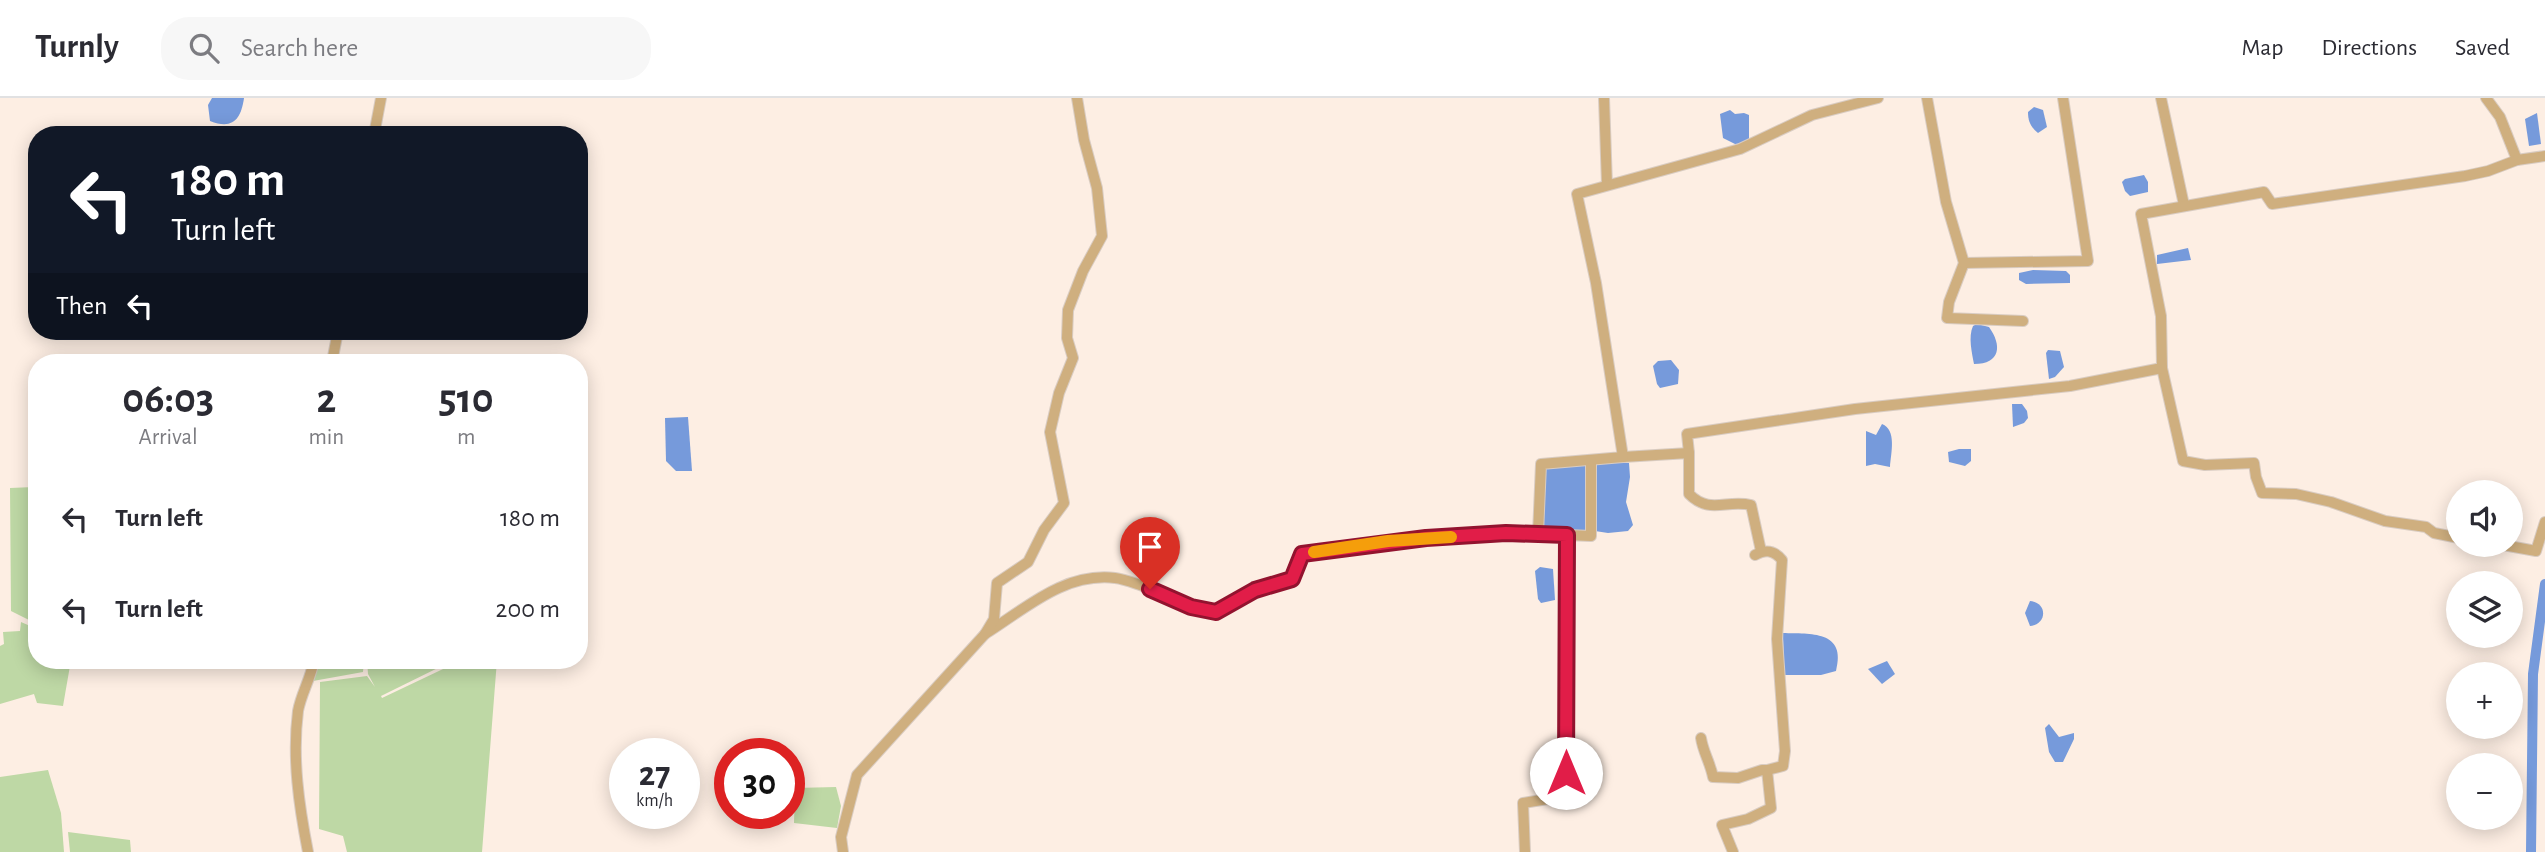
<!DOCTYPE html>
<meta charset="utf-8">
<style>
body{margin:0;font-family:"Alegreya Sans",sans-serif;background:#f7f7f7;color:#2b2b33;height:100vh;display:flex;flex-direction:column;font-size:26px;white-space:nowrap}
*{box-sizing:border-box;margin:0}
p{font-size:23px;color:#7c7c81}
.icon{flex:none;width:38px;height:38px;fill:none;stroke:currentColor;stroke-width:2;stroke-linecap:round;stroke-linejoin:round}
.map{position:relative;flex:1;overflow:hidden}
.details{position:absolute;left:28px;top:256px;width:560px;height:315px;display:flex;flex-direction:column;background:#fff;border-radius:28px;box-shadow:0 4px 18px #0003}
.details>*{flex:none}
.top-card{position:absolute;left:28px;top:28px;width:560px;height:214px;border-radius:28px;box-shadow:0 4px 18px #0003;background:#111827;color:#fff;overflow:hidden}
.controls{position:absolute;left:2446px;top:382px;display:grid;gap:14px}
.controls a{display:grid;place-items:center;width:77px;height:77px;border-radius:50%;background:#fff;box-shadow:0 4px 18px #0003;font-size:35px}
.speed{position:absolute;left:609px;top:640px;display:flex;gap:14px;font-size:35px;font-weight:700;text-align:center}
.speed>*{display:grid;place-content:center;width:91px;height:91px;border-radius:50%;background:#fff;box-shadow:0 4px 18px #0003;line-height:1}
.speed small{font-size:18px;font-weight:400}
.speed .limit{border:10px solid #d22;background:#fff;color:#111}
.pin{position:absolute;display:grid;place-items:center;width:60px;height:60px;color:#fff;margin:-72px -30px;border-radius:50% 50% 50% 0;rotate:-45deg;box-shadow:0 0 7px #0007}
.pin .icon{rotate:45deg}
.me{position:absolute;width:77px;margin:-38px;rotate:0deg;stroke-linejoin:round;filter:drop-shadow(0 0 5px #0008)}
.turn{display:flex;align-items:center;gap:24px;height:147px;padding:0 28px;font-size:32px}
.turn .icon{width:91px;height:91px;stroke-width:2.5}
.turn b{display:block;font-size:49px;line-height:60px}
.then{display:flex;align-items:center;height:66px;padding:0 28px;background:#0003;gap:14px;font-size:26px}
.eta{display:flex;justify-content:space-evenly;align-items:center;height:119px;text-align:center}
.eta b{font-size:42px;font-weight:700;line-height:49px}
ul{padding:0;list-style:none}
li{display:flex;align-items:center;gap:21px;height:91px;padding:0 28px}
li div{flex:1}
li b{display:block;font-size:26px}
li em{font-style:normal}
header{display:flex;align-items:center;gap:42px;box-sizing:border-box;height:98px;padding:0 35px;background:#fff;border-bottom:2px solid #e1e1e2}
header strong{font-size:33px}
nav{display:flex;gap:38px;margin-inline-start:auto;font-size:24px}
.search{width:490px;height:63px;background:#f7f7f7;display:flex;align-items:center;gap:18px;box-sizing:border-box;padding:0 24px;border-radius:28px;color:#7c7c81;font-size:26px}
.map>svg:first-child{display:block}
</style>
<header>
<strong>Turnly</strong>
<div class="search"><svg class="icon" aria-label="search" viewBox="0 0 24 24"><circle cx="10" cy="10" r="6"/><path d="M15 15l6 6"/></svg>Search here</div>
<nav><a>Map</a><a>Directions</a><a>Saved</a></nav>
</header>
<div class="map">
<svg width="2545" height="754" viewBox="0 0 2545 754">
<rect width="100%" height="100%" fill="#fdeee3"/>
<g fill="#bed8a5">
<path d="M37,387V526L11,513L10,390L34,389Z"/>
<path d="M21,524L37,531V562H71L63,608L37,605L34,596L0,606V548L4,546L3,534L20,533Z"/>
<path d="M317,562H364L363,574L313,583Z"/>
<path d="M367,562H454L381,598L382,600L462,562H497L482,754H347L343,738L319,731L320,584L367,578L375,589L368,576Z"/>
<path d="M48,672L61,715L64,754H0V679Z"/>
<path d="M836,689L841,708L837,730L794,725L795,690Z"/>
<path d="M68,734L130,742L131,754H70Z"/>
</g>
<g fill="#769adb">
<path d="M212,0H244C241,21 233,32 210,23L208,7Z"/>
<path d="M2034,9L2043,12L2047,29L2038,35C2031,29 2028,24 2028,14Z"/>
<path d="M1730,12L1735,16L1744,15L1749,17V41L1744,45L1735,46L1723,40L1720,16Z"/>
<path d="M2537,15L2541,46L2529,48L2525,21Z"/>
<path d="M2144,77L2148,84V94L2130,98L2125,93L2122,84L2125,81Z"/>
<path d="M2188,150L2191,162L2157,166V157Z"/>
<path d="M2033,172L2066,173L2070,177V185L2026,186L2019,182V175Z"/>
<path d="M1977,226L1989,229C2002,247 2001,266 1974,266C1972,255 1968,239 1973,228Z"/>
<path d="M2048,252L2060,253L2064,269L2055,279L2049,281L2046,255Z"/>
<path d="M1671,262L1679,272L1678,286L1660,290L1657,286L1653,268L1658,263Z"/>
<path d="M2012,306H2022L2027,313L2028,320L2024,325L2013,329Z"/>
<path d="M688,319L692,373H676L666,363L665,320Z"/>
<path d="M1882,326C1897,332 1891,355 1890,369L1875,366L1866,368V333L1876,337Z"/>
<path d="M1959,351H1971V363L1965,368L1949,364L1948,354Z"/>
<path d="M1608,364L1629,365L1630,379L1626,404L1633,427L1628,433L1608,435L1595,433L1593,366Z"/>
<path d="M1586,366L1587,435L1542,432L1544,371Z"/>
<path d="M1540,469L1553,471L1555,502L1541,505L1538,501L1535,473Z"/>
<path d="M2030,503C2047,504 2048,526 2030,528L2025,515Z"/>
<path d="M1783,535C1810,536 1847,532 1836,573L1821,577H1784Z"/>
<path d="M1887,563L1895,576L1882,586L1868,571Z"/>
<path d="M2049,626L2059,639L2074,635V641L2063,664H2055L2049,654L2045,630Z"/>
</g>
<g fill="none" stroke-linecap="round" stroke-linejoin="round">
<path stroke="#769adb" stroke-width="10" d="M2531,754L2533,576L2545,486"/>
<g stroke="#d9ccc2" stroke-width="12">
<g id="street">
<path d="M1604,0L1607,87"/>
<path d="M1927,0L1946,104L1964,165L1949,204L1947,220L2023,223"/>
<path d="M2161,0L2184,107"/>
<path d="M2486,0L2500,19L2517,62"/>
<path d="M374,37L381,0"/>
<path d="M1964,165L2088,163L2063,0"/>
<path d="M332,264L338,233"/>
<path d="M2162,270L2183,363L2205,367L2254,365L2256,379L2262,395L2296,396L2331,404L2385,423L2426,429L2434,435L2459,440"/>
<path d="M1689,355L1687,336L1855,311L2070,288L2162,270L2161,218L2141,116L2264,94L2272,106L2465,78L2488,73L2517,62L2545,58"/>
<path d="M1623,359L1689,355V396C1710,417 1726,401 1751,407L1761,453"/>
<path d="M1538,436L1567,437"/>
<path d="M2498,446L2536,453L2545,424"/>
<path d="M1755,457C1766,451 1774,452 1782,462L1777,541L1785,653L1783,668L1767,672"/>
<path d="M985,536C1025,511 1064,474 1115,480C1125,481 1136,486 1146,489C1172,498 1188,509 1216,514L1255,492L1292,481L1302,456C1380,445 1460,432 1538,436L1541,366L1623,359L1596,185L1577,96L1740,51L1812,17L1878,0"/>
<path d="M1701,640C1703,654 1710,664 1713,679L1738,680L1762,672H1767L1771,710L1748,721L1722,727L1733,754"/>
<path d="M308,754C299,708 292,660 298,613C301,596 311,580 314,562"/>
<path d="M843,754L841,739L857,677L985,536L994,521L997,485L1028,464L1044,432L1064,405L1050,334L1059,295L1073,260L1067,240L1068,212L1083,173L1102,138L1097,90L1084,42L1077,0"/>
<path d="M1525,754L1523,705L1566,698L1567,437L1591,438V362"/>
</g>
</g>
<use href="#street" stroke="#cfaf7f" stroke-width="10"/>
</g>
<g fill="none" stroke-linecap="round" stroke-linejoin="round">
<g stroke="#92132f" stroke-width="18">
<path id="route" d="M1150,491L1191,509L1216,514L1255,492L1292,481L1302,456L1426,440L1506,435L1567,437L1566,675"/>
</g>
<use href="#route" stroke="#e11d48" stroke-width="12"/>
<path stroke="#f59e0b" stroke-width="12" d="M1314,454L1388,443L1451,439"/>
</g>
</svg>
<div class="controls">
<a><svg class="icon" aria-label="sound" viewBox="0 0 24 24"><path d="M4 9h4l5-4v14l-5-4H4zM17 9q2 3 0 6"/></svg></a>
<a><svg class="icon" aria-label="layers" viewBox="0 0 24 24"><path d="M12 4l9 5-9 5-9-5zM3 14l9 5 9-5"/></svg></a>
<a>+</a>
<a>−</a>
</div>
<div class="speed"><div>27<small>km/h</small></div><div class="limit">30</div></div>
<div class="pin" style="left:1150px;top:491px;background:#d93025"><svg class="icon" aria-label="arrive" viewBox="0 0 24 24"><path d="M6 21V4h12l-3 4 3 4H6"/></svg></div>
<svg class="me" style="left:1566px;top:675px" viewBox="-20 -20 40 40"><circle r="19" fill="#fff"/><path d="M0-13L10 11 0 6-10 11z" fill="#e11d48"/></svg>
<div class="top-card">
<div class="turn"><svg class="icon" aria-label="left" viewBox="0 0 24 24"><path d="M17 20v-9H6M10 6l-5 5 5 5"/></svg><div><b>180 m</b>Turn left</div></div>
<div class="then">Then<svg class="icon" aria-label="left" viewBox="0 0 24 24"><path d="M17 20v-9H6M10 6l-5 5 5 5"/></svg></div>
</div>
<section class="details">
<div class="eta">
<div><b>06:03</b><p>Arrival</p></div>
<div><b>2</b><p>min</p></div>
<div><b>510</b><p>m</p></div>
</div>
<ul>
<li><svg class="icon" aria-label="left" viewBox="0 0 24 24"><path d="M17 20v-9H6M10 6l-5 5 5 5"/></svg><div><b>Turn left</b></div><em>180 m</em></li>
<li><svg class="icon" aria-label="left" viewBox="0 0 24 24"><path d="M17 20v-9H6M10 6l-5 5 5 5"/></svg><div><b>Turn left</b></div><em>200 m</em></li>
</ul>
</section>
</div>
